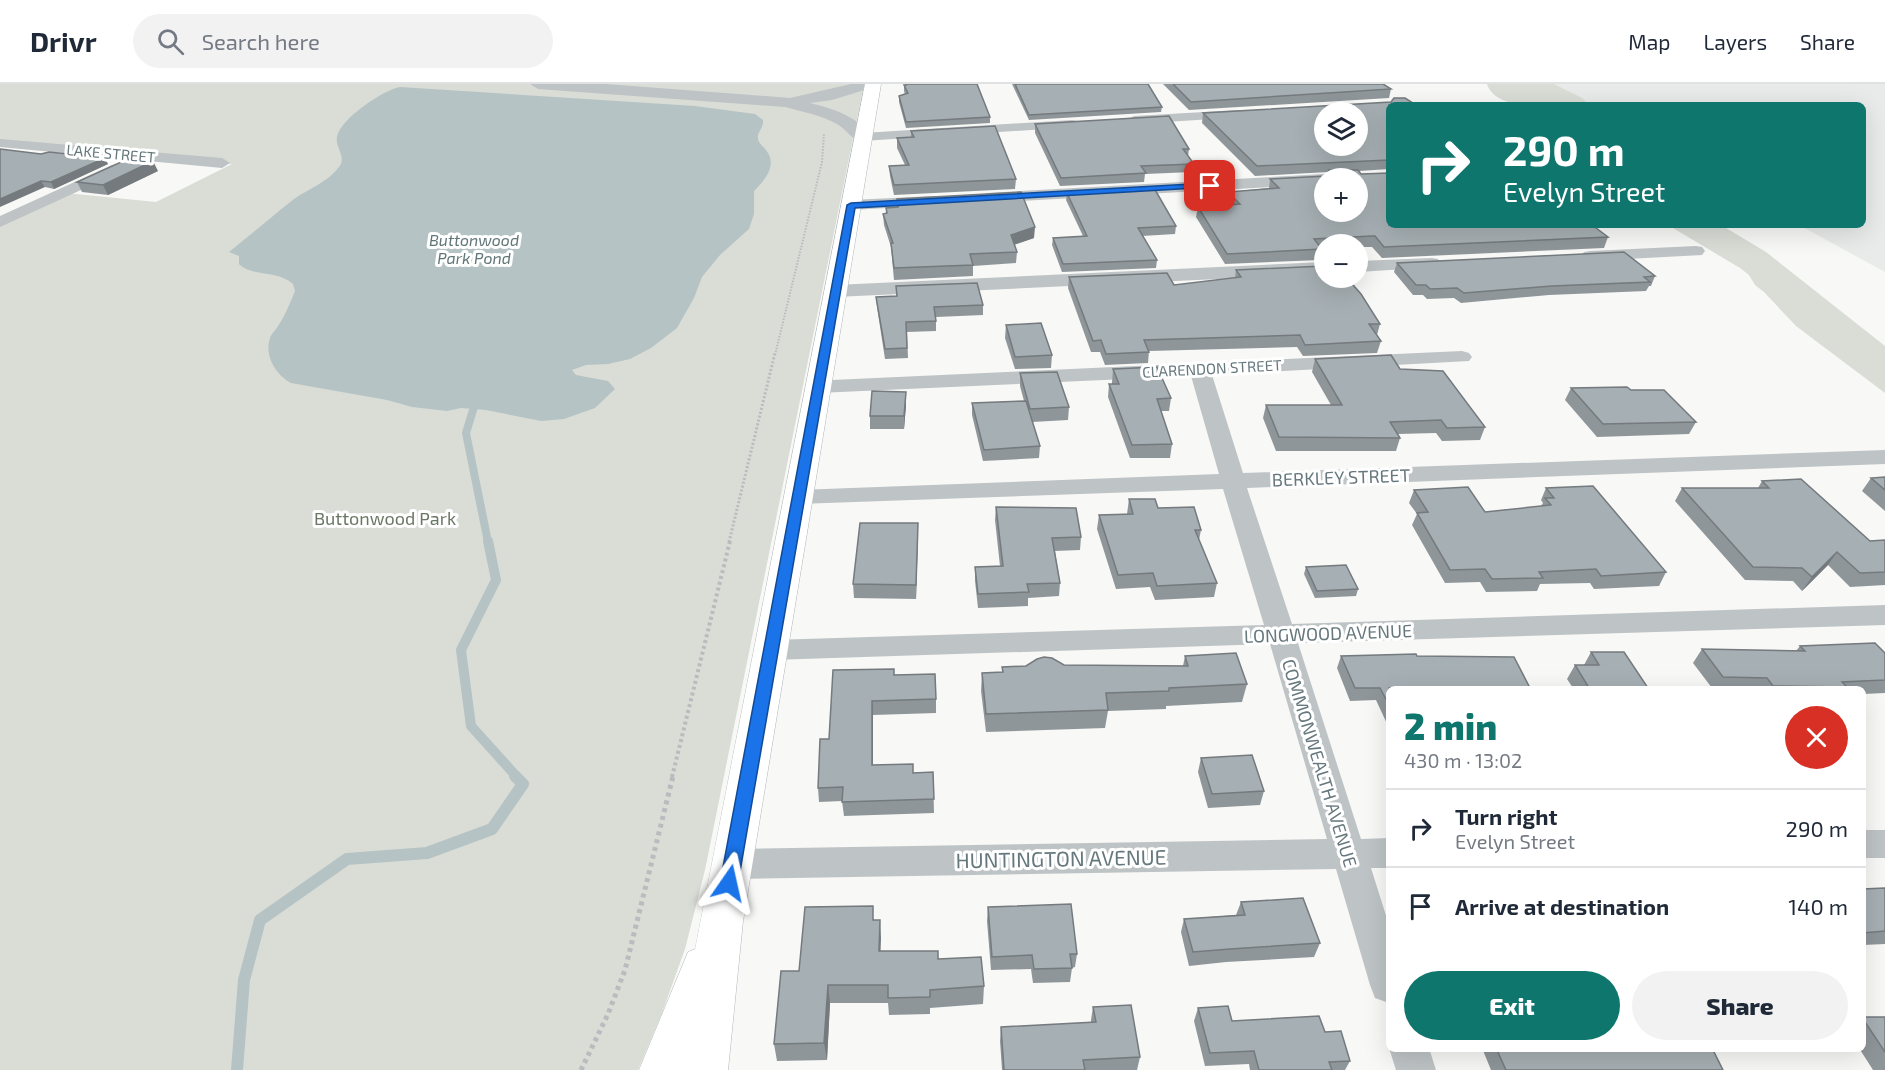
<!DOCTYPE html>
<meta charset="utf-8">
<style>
body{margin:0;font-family:"Exo 2",sans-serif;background:#f2f2f3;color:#1f2937;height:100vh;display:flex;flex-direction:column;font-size:22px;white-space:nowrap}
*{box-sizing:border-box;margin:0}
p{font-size:20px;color:#747a83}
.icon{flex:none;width:33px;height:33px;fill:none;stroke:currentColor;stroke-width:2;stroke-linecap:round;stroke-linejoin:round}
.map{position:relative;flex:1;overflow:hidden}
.drawer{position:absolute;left:1386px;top:602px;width:480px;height:366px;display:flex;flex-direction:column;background:#fff;border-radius:9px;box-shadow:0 6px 24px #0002}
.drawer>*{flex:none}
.top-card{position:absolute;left:1386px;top:18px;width:480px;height:126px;border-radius:9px;box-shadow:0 6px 24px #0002;background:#0f766e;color:#fff;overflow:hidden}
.tools{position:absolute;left:1314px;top:18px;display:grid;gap:12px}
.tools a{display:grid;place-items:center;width:54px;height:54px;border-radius:50%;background:#fff;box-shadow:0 6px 24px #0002;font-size:30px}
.pin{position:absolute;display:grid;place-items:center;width:51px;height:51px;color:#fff;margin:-26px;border-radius:12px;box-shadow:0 3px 9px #0006}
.me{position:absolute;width:66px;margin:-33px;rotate:11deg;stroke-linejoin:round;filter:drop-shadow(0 0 4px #0008)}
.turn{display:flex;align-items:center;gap:21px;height:126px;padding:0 18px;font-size:27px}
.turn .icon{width:78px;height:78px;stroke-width:2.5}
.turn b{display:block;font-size:42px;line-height:51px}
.round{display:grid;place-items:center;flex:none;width:63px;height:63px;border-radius:32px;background:#f2f2f3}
.head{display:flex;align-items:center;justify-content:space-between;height:102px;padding:0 18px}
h1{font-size:36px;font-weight:800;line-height:45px;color:#0f766e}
.primary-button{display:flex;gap:12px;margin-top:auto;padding:12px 18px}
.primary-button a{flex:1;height:69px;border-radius:36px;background:#0f766e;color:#fff;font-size:24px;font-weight:800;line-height:69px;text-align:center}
.primary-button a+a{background:#f2f2f3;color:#1f2937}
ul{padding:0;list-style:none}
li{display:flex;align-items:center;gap:18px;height:78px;padding:0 18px;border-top:2px solid #e0e1e3}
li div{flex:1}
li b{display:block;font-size:22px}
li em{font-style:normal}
header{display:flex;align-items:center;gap:36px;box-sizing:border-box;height:84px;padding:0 30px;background:#fff;border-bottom:2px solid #e0e1e3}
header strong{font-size:28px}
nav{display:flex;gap:33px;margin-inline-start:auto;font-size:21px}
.search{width:420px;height:54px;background:#f2f2f3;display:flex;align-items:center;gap:15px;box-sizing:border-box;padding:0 21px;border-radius:33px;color:#747a83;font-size:22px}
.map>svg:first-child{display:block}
</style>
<header>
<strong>Drivr</strong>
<div class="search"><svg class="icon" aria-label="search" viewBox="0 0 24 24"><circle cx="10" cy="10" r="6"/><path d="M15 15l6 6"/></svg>Search here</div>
<nav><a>Map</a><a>Layers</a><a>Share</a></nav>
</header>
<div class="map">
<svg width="1885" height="986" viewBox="0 0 1885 986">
<rect width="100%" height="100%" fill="#f8f8f6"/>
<path fill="#e9eaea" d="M1542,0H1885V188L1799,141H1863V21H1580Z"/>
<g fill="#d9ddd6">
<path d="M0,0H864L705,786L685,865L662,929L638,986H0V138L66,109L156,118L232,80L0,56Z"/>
<path d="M1487,0H1554L1582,14L1589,21C1563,21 1496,30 1487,0Z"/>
<path d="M1668,141H1721L1766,168L1885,262V309L1796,242L1764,208L1755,201L1749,191L1740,184Z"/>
</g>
<path fill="#b6c3c5" d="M400,3L695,22L755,30L763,36C764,44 757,48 758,54C758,59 763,62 766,66C778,81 765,96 754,107V130L749,145L720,171L702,193L694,214L677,244L651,264L630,275L608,280L586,281L572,286L576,291L608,297L615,305L595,324L564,335L541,337L486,326L461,324L447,327L412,323L387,316L291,299C276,291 264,272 270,254C271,250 276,246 278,242C285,232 290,219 295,207L293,200C278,186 252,193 239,180V172L229,168C251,151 272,132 294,115C308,105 328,98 339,83C347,73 335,64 337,53C340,35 383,6 400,3Z"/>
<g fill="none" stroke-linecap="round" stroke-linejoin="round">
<path stroke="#b6c3c5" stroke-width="8" d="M477,313L466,349L488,458"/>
<path stroke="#b6c3c5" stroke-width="10" d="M488,457L496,496L461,566L471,642L517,693"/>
<path stroke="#b6c3c5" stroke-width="12" d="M237,986L244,896L260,836L347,775L427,769L492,745L523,700L515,692"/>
<g stroke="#b0b7ba" stroke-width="1">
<path id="secondary" d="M865,0H881L743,837L728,986H639L688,868L695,865Z"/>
</g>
<path stroke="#b8bcbe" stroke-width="2" stroke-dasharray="1.5 1.5" stroke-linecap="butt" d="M775,271L822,78L824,50"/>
<path stroke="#b8bcbe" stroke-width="3" stroke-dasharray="2 2" stroke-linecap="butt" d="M729,458L775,269"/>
<path stroke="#b8bcbe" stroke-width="4" stroke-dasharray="3 3" stroke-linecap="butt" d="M672,693L730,457"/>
<path stroke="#b8bcbe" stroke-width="5" stroke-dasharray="4 4" stroke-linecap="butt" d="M581,986L608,930L625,886L673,692"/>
<g fill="#bec3c5" fill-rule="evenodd">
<path d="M1239,26L1244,27L1246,30L1244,33L1134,40L1127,36L1134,32Z"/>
<path d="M1072,36L1077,37L1079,40L1077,43L863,57L856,53L863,49Z"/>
<path d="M0,55L222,74L230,79L222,84L0,63Z"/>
<path d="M112,81L118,83L120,86L118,89L0,143V132Z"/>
<path d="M1324,90L1332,94H1324V100L987,119L979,114L987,109Z"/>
<path d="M934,112L940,113L942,117L940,121L851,126L843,121L851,116Z"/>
<path d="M1696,162L1702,163L1705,167L1702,171L1590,177L1584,176L1581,172L1584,168L1590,167Z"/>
<path d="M1432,174L1438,175L1441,179L1438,183L1358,188V177Z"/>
<path d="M1324,178V190L835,213L828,211L825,207L828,203L835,201Z"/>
<path d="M1462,267L1469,269L1472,273L1469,277L1212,291L1243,389L1885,366V380L1247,404L1292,540L1885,521V541L1298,559L1361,755L1389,754V784H1371L1389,841V919L1375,914L1370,901L1336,785L734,795L722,791L717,780L722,769L734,765L1327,755L1270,560L771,576L761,573L756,566L761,559L771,556L1264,541L1223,405L798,420L789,418L786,413L789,408L798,406L1219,390L1191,292L818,309L810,307L807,302L810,297Z"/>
<rect x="1863" y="746" width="22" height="28"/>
<path d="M1389,964H1429L1436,986H1396Z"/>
</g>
<path fill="#bec3c5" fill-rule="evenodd" d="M530,0H606L790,14L851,0H876L874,3L832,16L810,19C834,25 857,32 872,53L869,57C854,61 849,47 837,40C821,31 803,28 785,23L538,5Z"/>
<use href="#secondary" fill="#fff" fill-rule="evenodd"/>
</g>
<g fill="#8f969a">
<path d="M1012,0H1148L1162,23L1161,28L1029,36Z"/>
<path d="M1163,0H1383L1391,5L1389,14L1189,26Z"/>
<path d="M904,1L990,33V39L906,44L899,18V12L905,10L904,7Z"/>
<path d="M1389,21V85L1359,87L1389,141H1595V143L1608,153L1604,164L1382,174L1372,163H1358V160H1324V165H1322L1320,176L1225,180L1196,133L1198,123L1229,121L1226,118L1228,108L1269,104L1270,95L1326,92L1328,88L1255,92L1202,39L1203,29Z"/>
<path d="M1035,40L1189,65L1188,72L1194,80L1192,88L1145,90L1144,98L1060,102L1035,49Z"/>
<path d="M911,47L1016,95L1015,105L894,111L890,92L889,82L905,81L897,64V54L911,53Z"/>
<path d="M0,65L108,80L54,105L45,103Z"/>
<path d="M158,87L108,111L82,108L77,98Z"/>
<path d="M1067,109L1176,142L1175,150L1142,152L1157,176L1156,184L1062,188L1052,161L1053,154L1083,152L1066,116Z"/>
<path d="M897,115L1034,154L1014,161L1017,168L1016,179L973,182V192L894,196L891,163L884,141L883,130H886V124L897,123Z"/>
<path d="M1397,179L1655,192L1651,202H1649L1646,207L1549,211L1461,219L1454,214L1427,215L1423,211H1413L1394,188Z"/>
<path d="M1236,186L1380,240L1377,251L1381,257L1377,269L1303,272L1297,263L1149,267L1148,279L1105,281L1100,268H1091L1068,204L1069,193L1174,201L1235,194Z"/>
<path d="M896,202L983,221V231L936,233V247L907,248L908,274L885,275L877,223L876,213L896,212Z"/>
<path d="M1006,241L1052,271L1051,284L1015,285L1005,254Z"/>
<path d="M1315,275L1400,285L1485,343L1480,356L1442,357L1436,349L1398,350L1400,354L1396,367H1276L1263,334L1266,321H1331L1312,288Z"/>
<path d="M1113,285L1171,314L1169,327H1161L1172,360L1170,374H1130L1108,313L1109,300H1112V298Z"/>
<path d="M1020,289L1069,323L1068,336L1032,338L1040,362L1039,374L983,377L972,331V319L1024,317L1020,302Z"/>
<path d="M1571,304L1631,306L1696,338L1689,350L1597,353L1565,316Z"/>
<path d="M906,321L904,345H870V332Z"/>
<path d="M1885,393V427L1862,407L1871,394Z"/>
<path d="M1762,397L1870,457L1885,456V501L1850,503L1828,481L1802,507L1793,497L1745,496L1675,417L1682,404H1758Z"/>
<path d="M1546,404L1666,488L1659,502L1594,505L1590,499L1540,500L1537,507L1486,508L1480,498L1445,499L1412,441L1417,430L1409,419L1414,406L1485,428L1541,422L1543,419L1541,416Z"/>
<path d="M1129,415L1158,424L1201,446L1199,456L1217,499L1214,513L1155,516L1150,503L1116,505L1097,445L1099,431L1127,430Z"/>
<path d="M996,423L1081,453L1080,466L1055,467L1060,499L1059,512L1028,514V522L978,524L975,497V483L1000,482L995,436Z"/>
<path d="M918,439L916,515L854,514L853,500Z"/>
<path d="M1306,483L1358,505L1356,512L1315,514L1304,490Z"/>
<path d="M1800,562L1885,569V609L1863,610V604H1712L1693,579L1702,565L1796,567Z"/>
<path d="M1591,568L1648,604H1573L1567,595L1575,581H1584Z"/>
<path d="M1185,572L1247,600L1242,618L1166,622V625L1108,627L1105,644L986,648L981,607L982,589L1002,588V583L1064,581L1183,582Z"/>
<path d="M1341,572H1417L1389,604V644L1376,616L1350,617L1337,584Z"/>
<path d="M895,591L936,615V629L873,631V681L913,689L933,688L934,729L844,732L842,717L819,718L818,704L829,655Z"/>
<path d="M1201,674L1264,707L1260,721L1208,724L1198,688Z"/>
<path d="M1885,804V860L1863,861V805Z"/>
<path d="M1241,818L1320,859L1314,873L1226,878L1189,882L1181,848L1184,835L1236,831Z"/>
<path d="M988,823L1077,870L1075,883L1072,884L1070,898L1033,899L1031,885L991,886L987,837Z"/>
<path d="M874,836H880V867L938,875L984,902L983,920L930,924V930L889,931L888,919H830L827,976L777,977L774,960L799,887Z"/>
<path d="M1093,923L1140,973L1137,986H1002L1000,957L1001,943L1091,939V936Z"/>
<path d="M1198,924L1232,937L1325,948L1350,977L1345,986H1250L1249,980L1205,982L1194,937Z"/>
<path d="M1863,933H1885V986H1873L1859,964H1863Z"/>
<path d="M1482,964H1712L1723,986H1491Z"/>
</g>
<g fill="#747a7d">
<path d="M105,74L108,80L54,105L51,98Z"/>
<path d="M153,77L158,87L108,111L103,101Z"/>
<path d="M41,97L45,103L0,123V115Z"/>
<path d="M1035,143L1034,154L1010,162L1011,151Z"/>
<path d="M906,308V321L904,345V332Z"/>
<path d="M918,439V453L916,515V501Z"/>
<path d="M1837,468L1828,481L1802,507L1812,493Z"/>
<path d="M872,617L873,631V696L872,681Z"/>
<path d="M880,836L881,854L880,885L879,867Z"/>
<path d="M828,901L830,919L827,976L824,959Z"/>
</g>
<g fill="#a6afb3" stroke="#747a7d" stroke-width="1.5" fill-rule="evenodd">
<path d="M906,0H977L990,33L906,38L899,12L908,9L904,1H906Z"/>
<path d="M1015,0H1148L1162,23L1029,31Z"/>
<path d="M1173,0H1383L1391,5L1191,18Z"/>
<path d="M1394,14H1405L1416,21H1389V76L1257,82L1203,29L1391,18ZM1324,28H1358V62H1324Z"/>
<path d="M1169,32L1189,65H1183L1194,80L1141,82L1146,89L1061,94L1035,40Z"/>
<path d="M995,42L1016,95L894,101L889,82L909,81L897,54L914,53L911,47Z"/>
<path d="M0,65L41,70L49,68L105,74L51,98L41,97L0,115Z"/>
<path d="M132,73L153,77L103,101L77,98Z"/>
<path d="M1329,86H1358L1361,90L1389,89V141H1592L1608,153L1384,163L1375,152H1372L1314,155L1322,165L1227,170L1198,123L1240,120L1228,108L1279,104L1270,95L1326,92ZM1324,94H1358V128H1324Z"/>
<path d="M1154,104L1176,142L1138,144L1157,176L1063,180L1053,154L1087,152L1067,109Z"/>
<path d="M1021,108L1035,143L1011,151L1017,168L970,170L973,181L894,184L891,159H893L883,130L887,129L886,124L898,123L897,115Z"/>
<path d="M1624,168L1655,192L1644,193L1650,198L1552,202L1464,209L1457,204L1430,205L1426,201H1416L1397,179Z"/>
<path d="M1324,182V194H1347L1361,210L1380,240H1369L1381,257L1305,261L1300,251L1144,256L1149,268L1106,270L1101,256L1093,257L1069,193L1167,189L1174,201L1241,193L1236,186Z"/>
<path d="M977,199L983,221L934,223L936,237L906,238L907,264L885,265L876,213L897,212L896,202Z"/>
<path d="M1041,239L1052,271L1015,273L1006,241Z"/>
<path d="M1391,271L1400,285L1443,287L1485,343L1447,344L1441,336L1390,338L1400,354L1279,353L1266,321H1342L1315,275Z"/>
<path d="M1157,283L1171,314L1157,315L1172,360L1132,361L1109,300H1119L1113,285Z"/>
<path d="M1057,288L1069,323L1030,325L1020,289Z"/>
<path d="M1627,303L1631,306H1664L1696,338L1603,340L1571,304Z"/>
<path d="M872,307L906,308L904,332H870Z"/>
<path d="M1026,317L1040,362L984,366L972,319Z"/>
<path d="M1885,393V406L1871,394Z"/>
<path d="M1801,395L1870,457L1885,456V488L1860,489L1837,468L1812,493L1802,484L1753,483L1682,404H1769L1762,397Z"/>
<path d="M1593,402L1666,488L1601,492L1596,485L1539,488L1543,494L1492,495L1485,485L1450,486L1417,429L1428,428L1414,406L1468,403L1485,428L1551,421L1545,414H1554L1546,404Z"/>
<path d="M1129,415H1155L1158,424L1194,423L1201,446H1195L1217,499L1157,502L1153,489L1118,491L1099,431L1133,430Z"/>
<path d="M996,423L1076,424L1081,453L1052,454L1060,499L1027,500L1029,508L978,510L975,483L1003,482Z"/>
<path d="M860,439H918L916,501L853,500Z"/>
<path d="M1346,481L1358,505L1317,507L1306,483Z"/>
<path d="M1875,559L1885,569V596L1842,598L1847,603L1773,602L1767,594L1723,593L1702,565L1805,567L1800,562Z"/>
<path d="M1591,568H1624L1648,604H1589L1575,581H1599Z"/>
<path d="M1236,569L1247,600L1169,604V607L1106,609L1108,626L986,630L982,589L1003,588L1002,583L1026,582L1037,575L1044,573L1052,574L1064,581L1188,582L1185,572Z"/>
<path d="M1416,570L1417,572L1514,573L1530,604H1389V621L1380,604H1355L1341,572Z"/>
<path d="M894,585V591L935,590L936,615L872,617V681L913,680V689L933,688L934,715L842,718L843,703L818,704L820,655H829L833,586Z"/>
<path d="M1252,671L1264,707L1212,710L1201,674Z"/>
<path d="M1885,804V847L1863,849V805Z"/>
<path d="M1303,814L1320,859L1230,865L1193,868L1184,835L1245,831L1241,818Z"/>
<path d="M1071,820L1077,870H1070L1072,884L1034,885L1032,871L992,873L988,823Z"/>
<path d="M873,822V836H880L879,867H938V875L981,873L984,902L930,906V913L888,914V901H828L824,959L774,960L781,887H799L805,823Z"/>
<path d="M1131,921L1140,973L1083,976L1085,986H1004L1001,943L1096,938L1093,923Z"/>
<path d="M1228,922L1232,937L1319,932L1325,948L1341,947L1350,977L1329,978L1332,986H1259L1254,967L1210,969L1198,924Z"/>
<path d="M1863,933H1885V968L1863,935Z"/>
<path d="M1496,964H1712L1723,986H1506Z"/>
</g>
<path fill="#1a73e8" stroke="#114b97" stroke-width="1.5" d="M1210,99L1213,100V103L855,124L738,799L736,804L729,806L723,804L720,799L847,121L851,119Z"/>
<g text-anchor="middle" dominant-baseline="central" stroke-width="6" stroke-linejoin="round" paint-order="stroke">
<g font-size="15" fill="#66787e" stroke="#fff">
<text transform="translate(111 69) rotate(5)">LAKE STREET</text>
<text transform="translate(1212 284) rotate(-3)">CLARENDON STREET</text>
</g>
<g font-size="16" font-style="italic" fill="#617678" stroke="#fff">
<text x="474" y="155">Buttonwood<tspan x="474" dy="18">Park Pond</tspan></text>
</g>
<g font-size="18" fill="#66787e" stroke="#fff">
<text transform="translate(1341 393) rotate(-2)">BERKLEY STREET</text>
<text transform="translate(1328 549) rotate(-2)">LONGWOOD AVENUE</text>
<text transform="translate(1320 679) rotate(73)">COMMONWEALTH AVENUE</text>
</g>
<g font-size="18" fill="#6b7765" stroke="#fff">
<text x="385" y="434">Buttonwood Park</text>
</g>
<g font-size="21" fill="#66787e" stroke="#fff">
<text transform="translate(1061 774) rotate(-1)">HUNTINGTON AVENUE</text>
</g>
</g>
</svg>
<div class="tools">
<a><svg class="icon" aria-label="layers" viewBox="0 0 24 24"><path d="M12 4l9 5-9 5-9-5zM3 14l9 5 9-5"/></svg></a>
<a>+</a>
<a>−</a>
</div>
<div class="pin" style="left:1210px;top:102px;background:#d93025"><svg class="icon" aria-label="arrive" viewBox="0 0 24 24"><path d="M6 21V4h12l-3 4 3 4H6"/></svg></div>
<svg class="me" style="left:729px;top:799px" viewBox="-20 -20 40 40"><path d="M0-17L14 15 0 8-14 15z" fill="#1a73e8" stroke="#fff" stroke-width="4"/></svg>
<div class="top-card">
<div class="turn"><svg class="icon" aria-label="right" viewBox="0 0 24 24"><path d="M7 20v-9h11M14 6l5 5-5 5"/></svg><div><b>290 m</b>Evelyn Street</div></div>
</div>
<section class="drawer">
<div class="head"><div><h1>2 min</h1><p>430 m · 13:02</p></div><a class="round" style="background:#d93025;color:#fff"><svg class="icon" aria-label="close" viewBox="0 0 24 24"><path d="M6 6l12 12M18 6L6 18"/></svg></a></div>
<ul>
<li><svg class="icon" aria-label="right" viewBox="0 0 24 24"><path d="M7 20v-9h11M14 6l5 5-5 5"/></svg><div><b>Turn right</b><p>Evelyn Street</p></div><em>290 m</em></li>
<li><svg class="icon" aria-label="arrive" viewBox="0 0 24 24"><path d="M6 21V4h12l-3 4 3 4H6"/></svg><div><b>Arrive at destination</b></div><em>140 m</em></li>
</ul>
<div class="primary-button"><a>Exit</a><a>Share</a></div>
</section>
</div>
